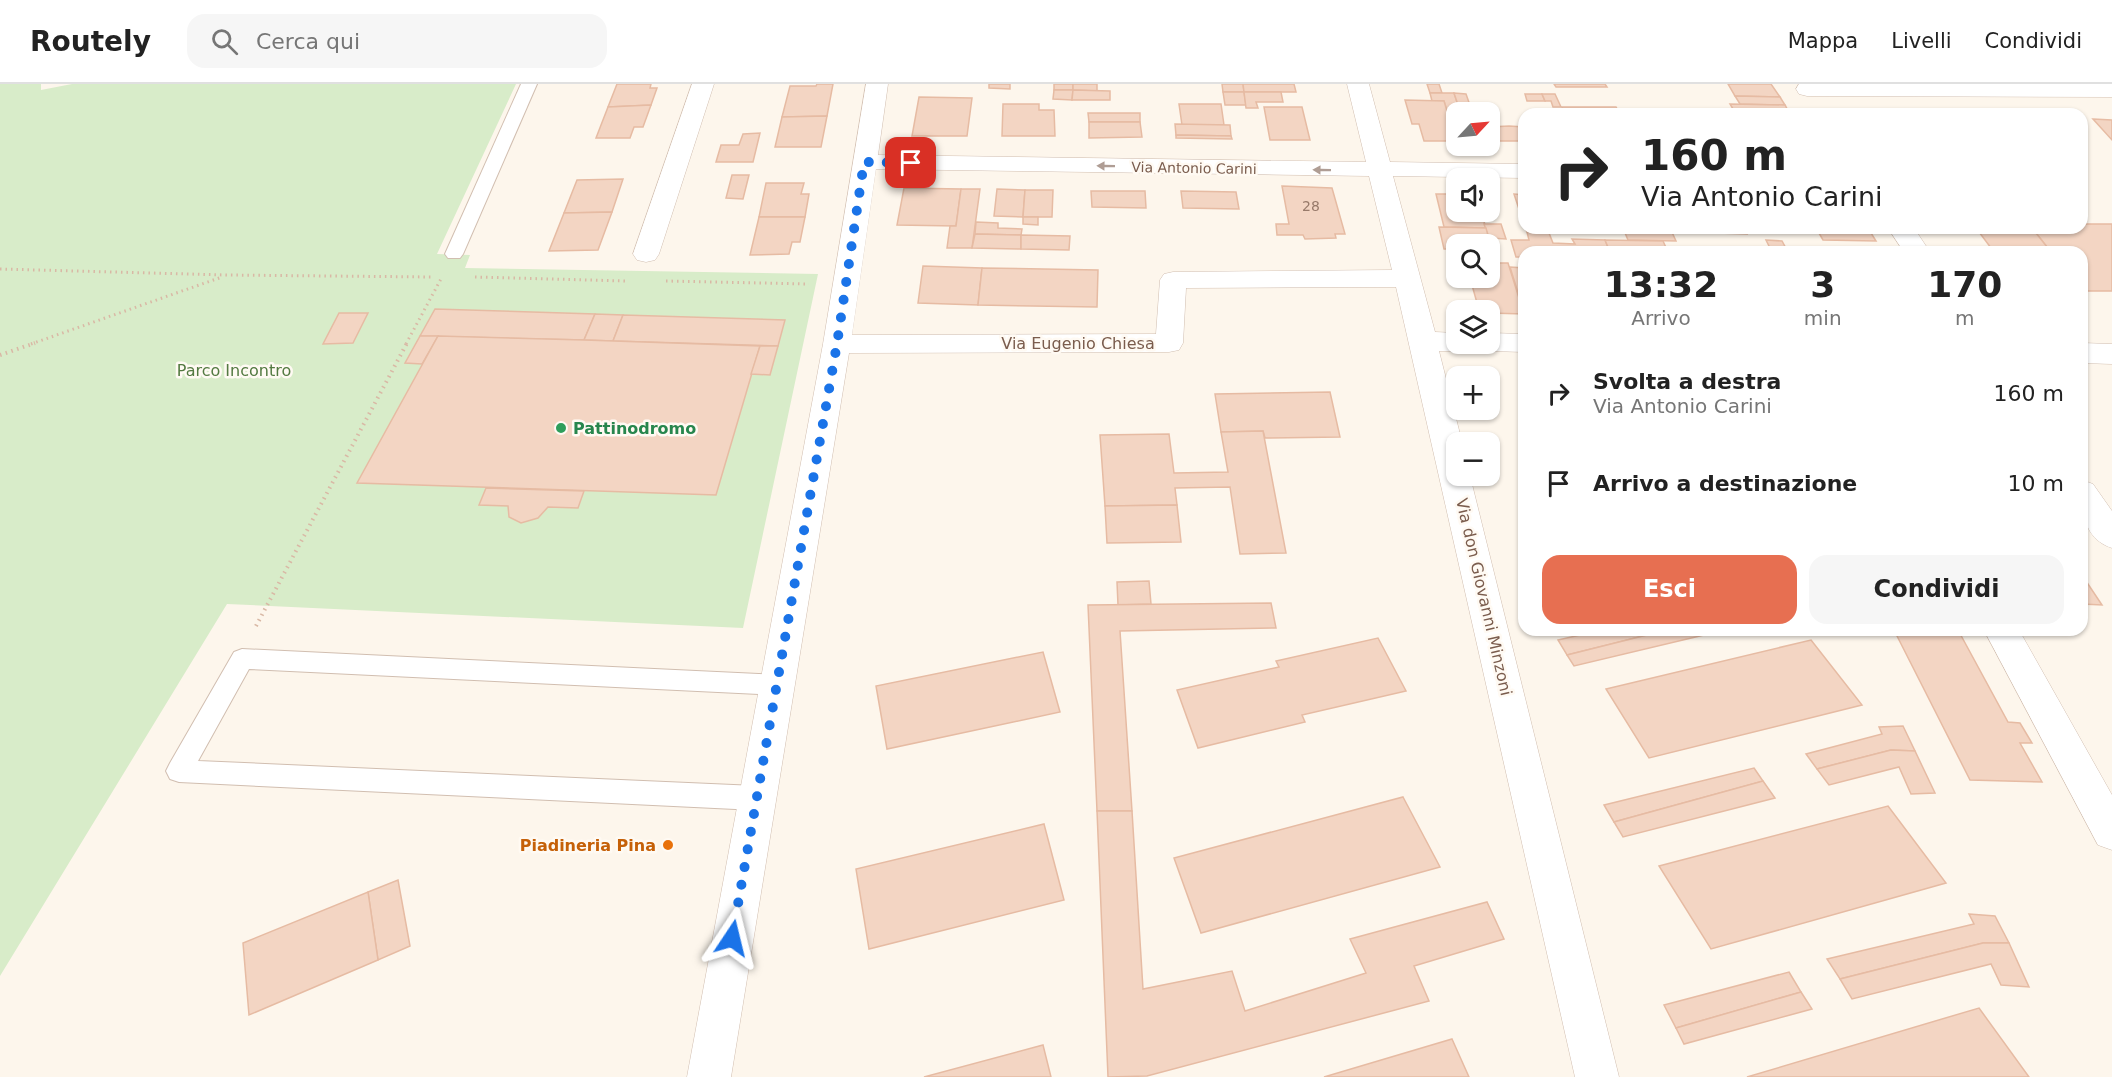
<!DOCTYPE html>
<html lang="it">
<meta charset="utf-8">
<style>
body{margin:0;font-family:"DejaVu Sans",sans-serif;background:#f6f6f6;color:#222;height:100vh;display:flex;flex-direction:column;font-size:22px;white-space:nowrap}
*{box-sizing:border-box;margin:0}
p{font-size:20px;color:#767676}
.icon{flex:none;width:33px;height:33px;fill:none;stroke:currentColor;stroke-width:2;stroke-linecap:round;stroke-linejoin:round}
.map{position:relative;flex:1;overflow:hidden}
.sheet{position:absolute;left:1518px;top:162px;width:570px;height:390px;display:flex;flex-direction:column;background:#fff;border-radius:18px;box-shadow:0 2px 4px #0004}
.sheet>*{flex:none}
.guide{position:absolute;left:1518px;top:24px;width:570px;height:126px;border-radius:18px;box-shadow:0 2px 4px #0004;background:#fff;color:#222;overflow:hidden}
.needle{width:39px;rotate:64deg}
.fabs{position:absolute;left:1446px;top:18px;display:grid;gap:12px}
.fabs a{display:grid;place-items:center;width:54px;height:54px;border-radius:12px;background:#fff;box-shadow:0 2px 4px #0004;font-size:30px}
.pin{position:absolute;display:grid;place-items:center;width:51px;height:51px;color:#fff;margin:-26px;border-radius:12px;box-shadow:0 3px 9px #0006}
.me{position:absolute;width:66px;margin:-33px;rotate:10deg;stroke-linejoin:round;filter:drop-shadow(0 0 4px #0008)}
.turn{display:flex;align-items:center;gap:21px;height:126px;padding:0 24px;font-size:27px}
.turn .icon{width:78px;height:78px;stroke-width:2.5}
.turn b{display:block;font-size:42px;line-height:51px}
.eta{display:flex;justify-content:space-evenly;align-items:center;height:102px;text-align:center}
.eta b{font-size:36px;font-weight:600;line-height:42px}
.action{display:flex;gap:12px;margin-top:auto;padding:12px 24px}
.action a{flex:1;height:69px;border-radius:18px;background:#e76f51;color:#fff;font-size:24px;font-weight:600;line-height:69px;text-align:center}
.action a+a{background:#f6f6f6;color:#222}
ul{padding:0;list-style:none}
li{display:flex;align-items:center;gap:18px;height:90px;padding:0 24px}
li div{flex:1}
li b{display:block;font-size:22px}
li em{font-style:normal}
header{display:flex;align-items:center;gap:36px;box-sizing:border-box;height:84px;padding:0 30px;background:#fff;border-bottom:2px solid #e0e0e0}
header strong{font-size:28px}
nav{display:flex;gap:33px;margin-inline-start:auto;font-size:21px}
.search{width:420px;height:54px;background:#f6f6f6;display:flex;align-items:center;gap:15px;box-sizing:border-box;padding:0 21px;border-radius:18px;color:#767676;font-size:22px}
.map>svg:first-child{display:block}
</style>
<header>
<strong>Routely</strong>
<div class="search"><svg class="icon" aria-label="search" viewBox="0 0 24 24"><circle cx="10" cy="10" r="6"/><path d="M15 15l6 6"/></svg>Cerca qui</div>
<nav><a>Mappa</a><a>Livelli</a><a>Condividi</a></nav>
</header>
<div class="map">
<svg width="2112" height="993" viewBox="0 0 2112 993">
<rect width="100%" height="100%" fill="#fdf6ec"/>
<path fill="#d8ecc9" d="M0,0H41V6L72,0H516L437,170L470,171L465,184L818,190L743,544L227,520L0,892Z"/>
<g fill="#f3d5c3" stroke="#e6bba3" stroke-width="1.5">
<path d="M617,0H651L650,4H657L651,21L608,23Z"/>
<path d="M817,0H833L827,32L782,33L790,2H816Z"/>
<path d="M989,0H1010V5L989,4Z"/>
<rect x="1054" y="0" width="19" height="6"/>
<path d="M1073,0H1097V7L1073,6Z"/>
<path d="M1222,0H1243L1244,8H1223Z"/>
<path d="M1243,0H1294L1296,8H1244Z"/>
<path d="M1427,0H1439L1442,9H1430Z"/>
<path d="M1554,0H1605L1607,3H1556Z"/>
<path d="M1728,0H1771L1780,13L1735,12Z"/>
<path d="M1054,6H1073L1072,16L1053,15Z"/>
<path d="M1073,6L1110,7V16H1072Z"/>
<path d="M1223,8H1244L1246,21H1225Z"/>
<path d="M1244,8H1281L1283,18H1256L1258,24H1246Z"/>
<path d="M1430,9H1454L1460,27H1447L1444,17H1432Z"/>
<path d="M1454,9L1466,10L1472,27H1460Z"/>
<path d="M1525,10H1542L1545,17H1527Z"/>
<path d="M1542,10H1555L1561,23H1553L1551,17H1545Z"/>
<path d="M1735,12L1780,13L1785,21L1740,20Z"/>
<path d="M919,13L972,14L967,52H912Z"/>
<path d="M1405,16L1444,17L1456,57H1424L1419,40H1412Z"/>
<path d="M1003,20H1039V26H1054L1055,52H1002Z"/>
<path d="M1179,20H1221L1224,41H1182Z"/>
<path d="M1730,20L1785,21L1790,30H1736Z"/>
<path d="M651,21L643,43H634L630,54H596L608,23Z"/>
<path d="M1264,23H1302L1310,56H1270Z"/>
<path d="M1562,23H1616L1620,30H1566Z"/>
<path d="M1088,29H1140V38H1089Z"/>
<path d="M827,32L821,63H775L782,33Z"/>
<path d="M2093,35L2112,36V56Z"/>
<path d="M1089,38H1140L1142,53L1089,54Z"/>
<path d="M1175,40L1230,41L1231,52L1176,51Z"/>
<path d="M1509,42L1524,43V57H1492L1490,43Z"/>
<path d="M760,49L753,78H716L721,61H739L743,50Z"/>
<path d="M1176,51L1231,52L1232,55L1176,54Z"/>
<path d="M732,91H749L743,115L726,114Z"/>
<path d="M623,95L612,128L564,129L577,96Z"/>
<path d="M766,99H804L801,110H809L805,133H759Z"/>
<path d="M1282,102L1332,104L1345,150H1335L1336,154L1305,155L1303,151H1277L1276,140H1289Z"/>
<path d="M904,104L961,105L956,142L897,141Z"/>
<path d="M961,105H980L972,164H947L950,142H956Z"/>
<path d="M997,105L1025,106L1023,133L994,132Z"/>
<path d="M1025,106H1053L1052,133H1023Z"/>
<path d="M1091,107H1145L1146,124L1092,123Z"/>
<path d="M1181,107L1236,108L1239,125L1183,124Z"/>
<path d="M1436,110H1456V128H1481L1486,144L1444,143Z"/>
<path d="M1514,110L1524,111V140Z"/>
<path d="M612,128L598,166L549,167L564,129Z"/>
<path d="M759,133H805L800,158H792L789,170L750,171Z"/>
<path d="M1023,133H1038V141L1023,140Z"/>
<path d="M976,138L998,139V144L1022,145L1021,151L975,150Z"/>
<path d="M1484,140H1501L1506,155L1489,154Z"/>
<path d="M2082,140H2112V207H2082V168H2051L2032,144H2082Z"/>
<path d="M1439,143L1486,144L1492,166H1490V160H1456V165H1444Z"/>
<path d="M1525,144H1582L1584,149L1527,148Z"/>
<path d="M1623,144H1670L1676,157L1628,156Z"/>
<path d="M1714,144H1744L1747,150L1717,149Z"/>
<path d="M1816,144H1868L1876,157L1823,156Z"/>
<path d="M1976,144H2032L2051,168H1994Z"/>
<path d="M1527,148L1549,149L1553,159L1575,160L1572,155L1605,156L1610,168H1524V173H1516L1511,156H1529Z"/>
<path d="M975,150L1021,151V165L972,164Z"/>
<path d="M1021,151L1070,152L1069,166L1021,165Z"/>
<path d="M1605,156L1663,157L1668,168H1610Z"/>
<path d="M1766,156L1782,157L1788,168H1772Z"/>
<path d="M1490,179H1508L1524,230L1490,229V226H1479L1470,194H1490Z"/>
<path d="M923,182L982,184L978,221L918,219Z"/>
<path d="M1510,183L1524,184V228Z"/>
<path d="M982,184L1098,186L1097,223L978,221Z"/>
<path d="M435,225L595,230L584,256L420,252Z"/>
<path d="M339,229H368L353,259L323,260Z"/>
<path d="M595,230L623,231L613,257L584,256Z"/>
<path d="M623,231L785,236L778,262L613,257Z"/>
<path d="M420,252H438L422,280L405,279Z"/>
<path d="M438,252L584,256L760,262L716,411L357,399Z"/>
<path d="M760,262H778L770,291L751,290Z"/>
<path d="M1330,308L1340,353L1265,354L1263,347L1221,348L1215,310Z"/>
<path d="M1263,347L1286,469L1240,470L1230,403L1175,404L1177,421L1105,422L1100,351L1169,350L1174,389L1228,388L1221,348Z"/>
<path d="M486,404L584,407L578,424L548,423L538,434L521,439L509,433L508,422L479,421Z"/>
<path d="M1177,421L1181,458L1107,459L1105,422Z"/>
<path d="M2082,491L2102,521L2082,520Z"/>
<path d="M1149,497L1151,520L1118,521L1117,498Z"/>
<path d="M1271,519L1276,544L1120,547L1132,727H1097L1088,521Z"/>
<path d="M1602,546H1667L1567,571L1558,556Z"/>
<path d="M1667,546H1725L1574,582L1567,571Z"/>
<path d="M1894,546H1958L2008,638L2020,639L2032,659H2020L2042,698L1970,696Z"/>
<path d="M1378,554L1406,607L1302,631L1305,638L1198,664L1177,606L1279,583L1276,577Z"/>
<path d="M1811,556L1862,621L1649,674L1606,605Z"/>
<path d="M1043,568L1060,628L887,665L876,602Z"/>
<path d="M1903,642L1915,667L1891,666L1817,685L1806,670L1882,650L1879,643Z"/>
<path d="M1891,666L1915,667L1935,709L1911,710L1899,683L1829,701L1817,685Z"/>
<path d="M1754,684L1763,697L1614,738L1604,721Z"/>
<path d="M1763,697L1775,714L1623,753L1614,738Z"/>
<path d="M1403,713L1440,783L1201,849L1174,774Z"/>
<path d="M1888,722L1946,799L1711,865L1659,782Z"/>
<path d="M1097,727H1132L1143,905L1232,887L1245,927L1366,889L1350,855L1487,818L1504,855L1414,882L1429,917L1147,992L1108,993Z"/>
<path d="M1044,740L1064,816L869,865L856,785Z"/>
<path d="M398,796L410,862L378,876L368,808Z"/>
<path d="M368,808L378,876L249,931L243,859Z"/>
<path d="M1969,830L1995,832L2009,859H1983L1840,895L1827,875L1974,840Z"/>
<path d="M1983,859H2009L2029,903L2001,901L1991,880L1852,915L1840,895Z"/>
<path d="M1789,888L1801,908L1676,944L1664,921Z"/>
<path d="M1801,908L1812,925L1684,960L1676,944Z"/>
<path d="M1979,924L2029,993H1747Z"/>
<path d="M1452,955L1469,993H1324Z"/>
<path d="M1043,961L1051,993H924Z"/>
</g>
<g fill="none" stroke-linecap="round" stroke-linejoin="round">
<g stroke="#d1beb0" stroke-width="2">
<g id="service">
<path d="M521,0H537L463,170L460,174H448L445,170Z"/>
<path d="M242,565L778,591L787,594L790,601L787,608L778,611L249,585L198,677L756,702L765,706L769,714L765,722L756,726L179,698L170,695L166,687L170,679L234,568Z"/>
</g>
</g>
<g stroke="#d1beb0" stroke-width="1">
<g id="minor">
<path d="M692,0H714L659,170L655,176L646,178L637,176L633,170Z"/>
<path d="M866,0H888L878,71L1366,78L1347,0H1369L1390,78L1524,80V94L1393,92L1435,248L1456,249V260H1469L1466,265L1456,267H1439L1462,358H1456V392H1470L1619,993H1575L1396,203L1186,204L1183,259L1179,266L1169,268L849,269L731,993H687L823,260ZM876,85L1369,92L1392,186L1173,188L1164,190L1160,196L1156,250L852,251Z"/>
<path d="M1799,0H2112V13L1807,12L1799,10L1796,5Z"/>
<path d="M1888,144H1914L1930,168H1904Z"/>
<path d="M1490,249L1524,250V268L1490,267L1480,265L1477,260H1490Z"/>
<path d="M2082,259L2112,260V280L2082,279Z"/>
<path d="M2082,396L2093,400L2112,427V464C2081,454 2082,423 2082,396Z"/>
<path d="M1984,546H2019L2112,711V766L2098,761Z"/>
</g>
</g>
<g stroke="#d9b8a5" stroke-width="3" stroke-dasharray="1.5 4" stroke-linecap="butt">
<path d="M0,185L226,191L432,193"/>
<path d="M475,193L626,197"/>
<path d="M666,197L809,200"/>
<path d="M31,260L222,193"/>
<path d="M406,260L442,193"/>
</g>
<g stroke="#d9b8a5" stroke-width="4" stroke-dasharray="1.5 4.5" stroke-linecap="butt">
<path d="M0,271L35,259"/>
<path d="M256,542L407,259"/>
</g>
<use href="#service" fill="#fff" fill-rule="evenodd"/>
<use href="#minor" fill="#fff" fill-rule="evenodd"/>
</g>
<defs><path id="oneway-solid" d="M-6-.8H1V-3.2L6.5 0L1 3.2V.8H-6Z" transform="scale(1.5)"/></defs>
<g fill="#af9d94">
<use href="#oneway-solid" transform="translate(1106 82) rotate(-179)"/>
<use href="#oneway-solid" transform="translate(1322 86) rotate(-179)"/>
</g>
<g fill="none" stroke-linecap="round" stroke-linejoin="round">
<path stroke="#1a73e8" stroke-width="10" stroke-dasharray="0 18" d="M732,854L837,260L864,78L911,79"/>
</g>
<circle fill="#2e9e5b" stroke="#fffaf3" stroke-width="2" cx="561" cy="344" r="6"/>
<circle fill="#e8710a" stroke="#fffaf3" stroke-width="2" cx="668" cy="761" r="6"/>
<g text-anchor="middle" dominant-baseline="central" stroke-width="5" stroke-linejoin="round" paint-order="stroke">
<g font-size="14" fill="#7a5c4d" stroke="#fffaf3">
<text transform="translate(1194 84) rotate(1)">Via Antonio Carini</text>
</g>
<g font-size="14" fill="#987a6a">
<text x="1311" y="122">28</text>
</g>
<g font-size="16" fill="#7a5c4d" stroke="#fffaf3">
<text x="1078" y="259">Via Eugenio Chiesa</text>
<text transform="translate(1484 513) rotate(77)">Via don Giovanni Minzoni</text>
</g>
<g font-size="16" fill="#537a41" stroke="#fffaf3">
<text x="234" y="286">Parco Incontro</text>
</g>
<g font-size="16" font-weight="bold" fill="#27864d" stroke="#fffaf3" text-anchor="start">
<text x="573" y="344">Pattinodromo</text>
</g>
<g font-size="16" font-weight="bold" fill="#c56008" stroke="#fffaf3" text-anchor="end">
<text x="656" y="761">Piadineria Pina</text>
</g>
</g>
</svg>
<div class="fabs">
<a><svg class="needle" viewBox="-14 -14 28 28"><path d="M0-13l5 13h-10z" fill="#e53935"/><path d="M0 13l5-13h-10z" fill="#767676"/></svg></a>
<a><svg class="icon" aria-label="sound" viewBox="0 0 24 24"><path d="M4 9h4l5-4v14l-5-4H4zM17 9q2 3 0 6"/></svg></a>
<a><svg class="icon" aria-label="search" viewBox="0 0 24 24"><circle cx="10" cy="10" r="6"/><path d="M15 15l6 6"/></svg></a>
<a><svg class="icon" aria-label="layers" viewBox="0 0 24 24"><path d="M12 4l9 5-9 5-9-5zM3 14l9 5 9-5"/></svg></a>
<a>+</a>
<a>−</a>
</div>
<div class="pin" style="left:911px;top:79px;background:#d93025"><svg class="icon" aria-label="arrive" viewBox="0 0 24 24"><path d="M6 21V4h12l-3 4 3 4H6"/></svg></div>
<svg class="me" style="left:732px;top:854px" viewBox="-20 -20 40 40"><path d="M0-17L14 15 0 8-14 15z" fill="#1a73e8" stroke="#fff" stroke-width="4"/></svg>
<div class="guide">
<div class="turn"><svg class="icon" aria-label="right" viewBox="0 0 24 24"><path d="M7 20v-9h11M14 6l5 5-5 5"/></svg><div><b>160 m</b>Via Antonio Carini</div></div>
</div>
<section class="sheet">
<div class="eta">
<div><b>13:32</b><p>Arrivo</p></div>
<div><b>3</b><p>min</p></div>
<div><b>170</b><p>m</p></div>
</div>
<ul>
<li><svg class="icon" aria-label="right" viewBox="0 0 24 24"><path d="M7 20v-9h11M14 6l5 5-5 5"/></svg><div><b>Svolta a destra</b><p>Via Antonio Carini</p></div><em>160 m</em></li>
<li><svg class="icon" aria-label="arrive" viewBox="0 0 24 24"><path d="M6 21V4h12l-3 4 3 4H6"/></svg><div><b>Arrivo a destinazione</b></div><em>10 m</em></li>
</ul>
<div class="action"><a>Esci</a><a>Condividi</a></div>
</section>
</div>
